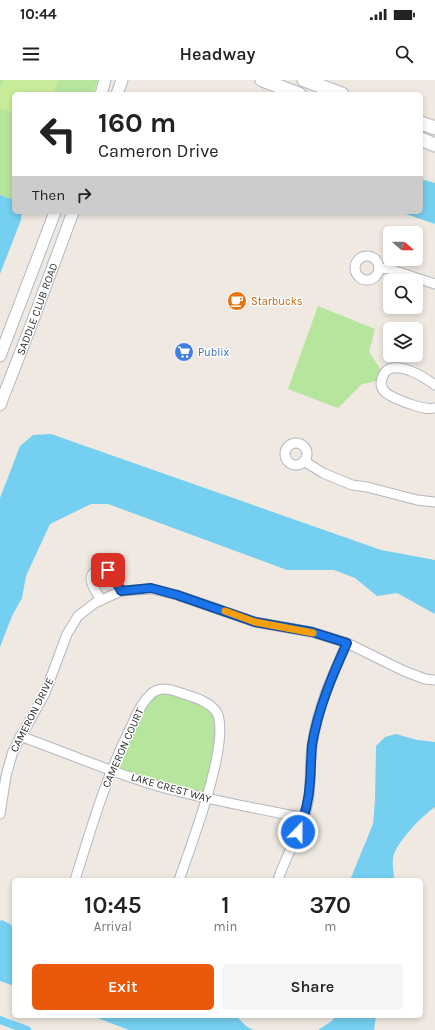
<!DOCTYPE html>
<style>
body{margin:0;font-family:Karla,sans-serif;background:#f6f6f6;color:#222;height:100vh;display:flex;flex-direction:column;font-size:15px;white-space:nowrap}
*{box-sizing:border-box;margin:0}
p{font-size:13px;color:#767676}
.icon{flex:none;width:22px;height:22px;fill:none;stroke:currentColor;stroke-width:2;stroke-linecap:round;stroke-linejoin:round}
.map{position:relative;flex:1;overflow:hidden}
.sheet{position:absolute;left:12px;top:798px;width:411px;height:140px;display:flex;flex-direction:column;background:#fff;border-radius:6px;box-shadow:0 2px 6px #0003}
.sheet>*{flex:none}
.top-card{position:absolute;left:12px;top:12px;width:411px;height:122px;border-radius:6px;box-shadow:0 2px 6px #0003;background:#fff;color:#222;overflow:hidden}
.needle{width:26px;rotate:111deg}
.tools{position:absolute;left:383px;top:146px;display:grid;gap:8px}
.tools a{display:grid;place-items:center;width:40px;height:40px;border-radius:6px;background:#fff;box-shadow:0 2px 6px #0003;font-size:20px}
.pin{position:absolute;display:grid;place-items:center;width:34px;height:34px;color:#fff;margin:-17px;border-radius:8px;box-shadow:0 2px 6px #0006}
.me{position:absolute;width:44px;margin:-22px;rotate:22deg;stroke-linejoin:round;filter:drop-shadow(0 0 3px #0008)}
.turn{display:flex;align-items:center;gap:14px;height:84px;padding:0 20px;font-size:18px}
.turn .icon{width:52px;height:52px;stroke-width:2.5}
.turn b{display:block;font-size:28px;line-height:34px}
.then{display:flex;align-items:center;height:38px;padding:0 20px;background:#0003;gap:8px;font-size:15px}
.eta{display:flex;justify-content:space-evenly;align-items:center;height:68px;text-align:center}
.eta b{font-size:24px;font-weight:600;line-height:28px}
.button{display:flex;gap:8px;margin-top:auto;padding:8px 20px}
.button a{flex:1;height:46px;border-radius:6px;background:#ea580c;color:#fff;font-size:16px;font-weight:600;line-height:46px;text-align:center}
.button a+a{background:#f6f6f6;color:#222}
.status{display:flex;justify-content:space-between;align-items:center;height:28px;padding:0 20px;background:#fff;direction:ltr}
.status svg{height:11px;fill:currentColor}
header{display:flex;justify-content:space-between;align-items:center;height:52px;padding:0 20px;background:#fff;font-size:18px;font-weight:600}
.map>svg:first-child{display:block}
</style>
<div class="status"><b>10:44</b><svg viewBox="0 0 49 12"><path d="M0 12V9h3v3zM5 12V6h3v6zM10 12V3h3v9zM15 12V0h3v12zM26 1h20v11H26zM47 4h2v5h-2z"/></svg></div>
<header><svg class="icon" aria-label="menu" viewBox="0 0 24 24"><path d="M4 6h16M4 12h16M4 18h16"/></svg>Headway<svg class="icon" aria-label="search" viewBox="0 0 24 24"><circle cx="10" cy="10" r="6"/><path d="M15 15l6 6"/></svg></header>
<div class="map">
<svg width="435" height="950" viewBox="0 0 435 950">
<rect width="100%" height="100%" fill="#efe9e1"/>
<g fill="#b6e59e">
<path d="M0,0H98L93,14H14V120L0,115Z"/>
<path d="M318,226L375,249L369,272L384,294L382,300L362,304L338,328L288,309Z"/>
<path d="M160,609L198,619L220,640L207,718L111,690L143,623Z"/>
</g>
<path fill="#c9ec9a" d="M4,0H59L53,14H14V33L0,28V10Z"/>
<g fill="#75cff0">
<path d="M421,99L435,103V144L400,132H421Z"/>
<path d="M0,115L14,120V132H22L21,140L0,194Z"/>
<path d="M51,354L381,470L435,480V534L397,513L377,516L355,498L334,490H287L108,424H91L50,444L26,496L22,518L12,536L0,567V418L20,366L33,355Z"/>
<path d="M396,654L417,660L435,662V727C422,736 396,762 393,778C392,785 394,793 394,800H350L373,744L375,720L376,666L385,657Z"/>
<path d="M2,840L10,844L14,849V906L0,901V841Z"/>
<path d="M92,936H236L246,946L253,950H129Z"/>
<path d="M335,936H376L374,950H318L332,941Z"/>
</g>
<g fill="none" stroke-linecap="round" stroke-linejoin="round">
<path stroke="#75cff0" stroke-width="8" d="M0,940L27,950"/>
<g stroke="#b4b7c1" stroke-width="11">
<g id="minor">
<circle cx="367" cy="188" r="12"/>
<path d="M379,188L389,189L435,204"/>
<path d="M435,305C424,297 399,281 386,291C372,311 391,317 407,323C417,326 425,330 435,328"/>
<circle cx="296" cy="374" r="11"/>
<path d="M304,381L323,393L352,405L367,407L417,420L435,422"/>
<path d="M101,520C93,507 82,493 104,488L112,493L121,511"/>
<path d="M20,656C67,673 113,693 161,707C208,720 256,728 304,738"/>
<path d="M0,734L6,696L13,671L45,613L67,554L78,536L95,523L121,511L151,509L177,515L255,542L312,552L347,563L404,591L425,599L435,600"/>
<path d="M75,800C91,749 106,697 130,649C136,637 140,624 150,615C159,606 170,609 181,613C193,617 210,621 217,633C231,662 190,768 179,800"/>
<path d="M278,800C286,775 301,752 307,727C312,707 309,686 312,666C317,629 332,596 347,563"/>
</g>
</g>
<g stroke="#b4b7c1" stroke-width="13">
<g id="tertiary">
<path d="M101,14L105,0"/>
<path d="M117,14L122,0"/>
<path d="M0,276L55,132"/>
<path id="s1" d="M0,325L32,243L73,132"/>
</g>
</g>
<g stroke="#b4b7c1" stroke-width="15">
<g id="secondary">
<path d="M262,0L299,14"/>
<path d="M304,0L342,14"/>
<path d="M421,43L435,48"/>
<path d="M421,59L435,65"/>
</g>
</g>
<use href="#minor" stroke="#fff" stroke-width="9"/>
<use href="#tertiary" stroke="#fff" stroke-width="11"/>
<use href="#secondary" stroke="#fff" stroke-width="13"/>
</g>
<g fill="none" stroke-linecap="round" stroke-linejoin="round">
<g stroke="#114b97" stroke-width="10">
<path id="route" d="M108,490L112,493L121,511L151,508L177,515L255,542L312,552L347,563C332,596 318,629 312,665C311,677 311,689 310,702C309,720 305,736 298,752"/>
</g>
<use href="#route" stroke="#1a73e8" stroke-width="7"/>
<path stroke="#f59e0b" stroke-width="7" d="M225,531L255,542L313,553"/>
</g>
<defs>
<g id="cafe-disc" transform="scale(1)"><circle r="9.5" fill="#e8710a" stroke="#fff"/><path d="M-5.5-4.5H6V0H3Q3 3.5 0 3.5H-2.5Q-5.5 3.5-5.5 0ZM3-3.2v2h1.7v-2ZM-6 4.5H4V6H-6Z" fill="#fff"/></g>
<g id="supermarket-disc" transform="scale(1)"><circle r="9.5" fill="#3f7fe0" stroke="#fff"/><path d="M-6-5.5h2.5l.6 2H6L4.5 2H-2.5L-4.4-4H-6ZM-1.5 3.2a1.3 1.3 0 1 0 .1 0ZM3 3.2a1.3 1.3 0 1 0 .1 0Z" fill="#fff"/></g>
</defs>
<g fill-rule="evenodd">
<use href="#cafe-disc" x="237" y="221"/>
<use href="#supermarket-disc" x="184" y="272"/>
</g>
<g text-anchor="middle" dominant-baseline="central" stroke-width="3" stroke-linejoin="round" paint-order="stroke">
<g font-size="11" fill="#c56008" stroke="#fff" text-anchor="start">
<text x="251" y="221">Starbucks</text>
</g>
<g font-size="11" fill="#2e2e2e" stroke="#fff">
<text stroke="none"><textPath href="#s1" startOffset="103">SADDLE CLUB ROAD</textPath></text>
<text transform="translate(32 635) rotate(-63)">CAMERON DRIVE</text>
<text transform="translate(123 668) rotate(-66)">CAMERON COURT</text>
<text transform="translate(171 708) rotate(16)">LAKE CREST WAY</text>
</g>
<g font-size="11" fill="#366cbe" stroke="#fff" text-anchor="start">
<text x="198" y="272">Publix</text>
</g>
</g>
</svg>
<div class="tools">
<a><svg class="needle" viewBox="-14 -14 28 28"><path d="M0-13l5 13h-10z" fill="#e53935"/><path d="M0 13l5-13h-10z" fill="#767676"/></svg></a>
<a><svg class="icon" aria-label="search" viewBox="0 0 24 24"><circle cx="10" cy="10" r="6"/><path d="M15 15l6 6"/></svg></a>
<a><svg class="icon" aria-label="layers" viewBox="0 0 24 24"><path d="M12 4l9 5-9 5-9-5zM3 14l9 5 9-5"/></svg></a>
</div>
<div class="pin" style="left:108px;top:490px;background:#d93025"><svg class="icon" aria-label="arrive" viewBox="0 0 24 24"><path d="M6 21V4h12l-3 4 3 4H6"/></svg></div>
<svg class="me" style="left:298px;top:752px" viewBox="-20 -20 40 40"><circle r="17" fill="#1a73e8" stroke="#fff" stroke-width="3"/><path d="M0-11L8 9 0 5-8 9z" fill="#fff"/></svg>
<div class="top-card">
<div class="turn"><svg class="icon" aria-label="left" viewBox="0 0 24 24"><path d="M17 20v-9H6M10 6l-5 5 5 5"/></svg><div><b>160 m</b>Cameron Drive</div></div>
<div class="then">Then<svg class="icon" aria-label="right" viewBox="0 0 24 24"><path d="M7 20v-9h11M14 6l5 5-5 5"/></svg></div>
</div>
<section class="sheet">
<div class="eta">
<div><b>10:45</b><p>Arrival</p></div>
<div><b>1</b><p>min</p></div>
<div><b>370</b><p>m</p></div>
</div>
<div class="button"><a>Exit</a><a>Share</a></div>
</section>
</div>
